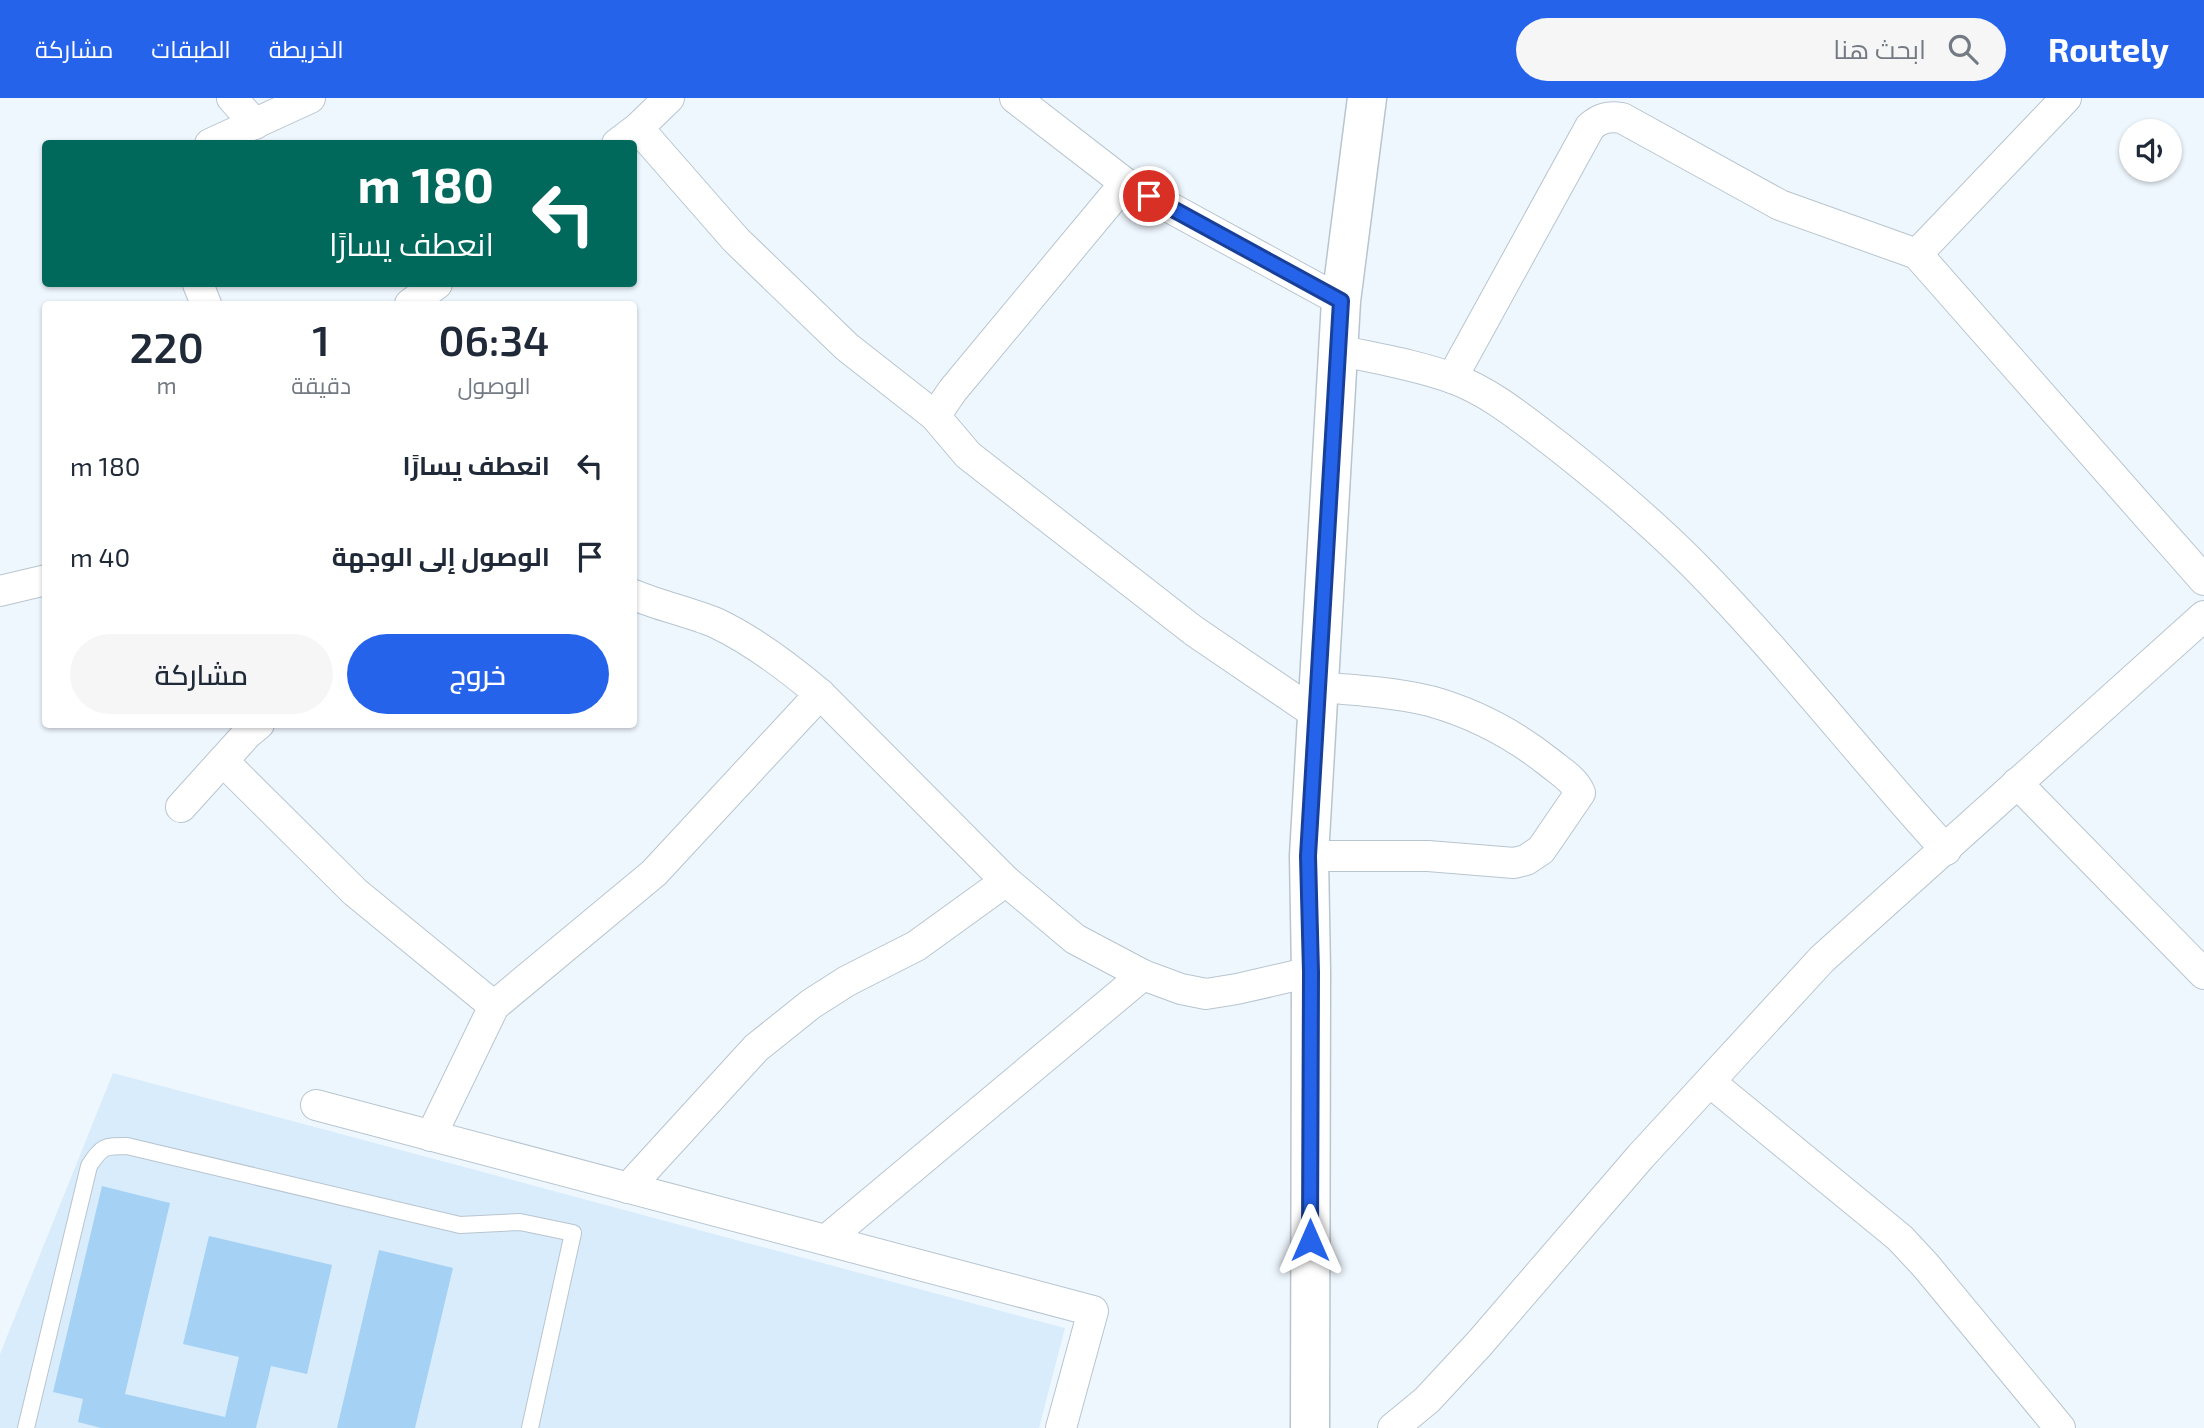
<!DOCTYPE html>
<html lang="ar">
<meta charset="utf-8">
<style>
body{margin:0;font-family:"Exo 2",Cairo,sans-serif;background:#f6f6f7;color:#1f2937;direction:rtl;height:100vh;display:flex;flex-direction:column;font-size:26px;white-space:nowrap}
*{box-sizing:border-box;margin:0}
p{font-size:23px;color:#747a83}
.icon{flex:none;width:38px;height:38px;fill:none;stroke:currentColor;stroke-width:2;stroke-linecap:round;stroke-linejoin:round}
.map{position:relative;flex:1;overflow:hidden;direction:ltr}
.side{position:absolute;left:42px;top:203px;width:595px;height:427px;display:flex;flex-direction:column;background:#fff;border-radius:7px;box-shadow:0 2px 5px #0004;direction:rtl}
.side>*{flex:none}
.hud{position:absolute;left:42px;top:42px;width:595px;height:147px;border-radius:7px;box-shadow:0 2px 5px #0004;direction:rtl;background:#00695c;color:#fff;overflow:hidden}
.tools{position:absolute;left:2119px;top:21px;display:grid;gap:14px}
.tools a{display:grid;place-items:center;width:63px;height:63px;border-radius:50%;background:#fff;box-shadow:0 2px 5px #0004;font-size:35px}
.pin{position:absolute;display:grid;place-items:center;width:60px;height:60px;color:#fff;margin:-30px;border:4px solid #fff;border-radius:50%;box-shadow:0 2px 7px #0007}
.me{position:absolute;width:77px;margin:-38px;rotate:0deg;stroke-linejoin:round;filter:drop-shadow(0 0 5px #0008)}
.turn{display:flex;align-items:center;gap:24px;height:147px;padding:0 28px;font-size:32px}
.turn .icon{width:91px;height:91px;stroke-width:2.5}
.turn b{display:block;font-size:49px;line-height:60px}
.eta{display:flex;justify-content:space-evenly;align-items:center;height:119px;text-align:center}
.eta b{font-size:42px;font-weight:600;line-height:49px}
.cta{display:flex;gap:14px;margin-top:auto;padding:14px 28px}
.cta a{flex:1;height:80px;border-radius:42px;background:#2563eb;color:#fff;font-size:28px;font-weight:600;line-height:80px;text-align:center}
.cta a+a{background:#f6f6f7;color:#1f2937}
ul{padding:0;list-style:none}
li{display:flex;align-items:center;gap:21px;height:91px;padding:0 28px}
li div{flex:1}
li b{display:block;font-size:26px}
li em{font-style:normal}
header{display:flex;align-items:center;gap:42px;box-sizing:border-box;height:98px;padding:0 35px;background:#2563eb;color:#fff}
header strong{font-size:33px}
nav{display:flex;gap:38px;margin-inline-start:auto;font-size:24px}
.search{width:490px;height:63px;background:#f6f6f7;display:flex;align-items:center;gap:18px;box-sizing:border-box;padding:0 24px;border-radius:38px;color:#747a83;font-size:26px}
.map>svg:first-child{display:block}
</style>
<header>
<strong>Routely</strong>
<div class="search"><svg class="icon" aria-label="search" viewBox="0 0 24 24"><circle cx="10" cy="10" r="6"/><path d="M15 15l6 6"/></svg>ابحث هنا</div>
<nav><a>الخريطة</a><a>الطبقات</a><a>مشاركة</a></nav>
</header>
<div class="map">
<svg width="2204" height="1330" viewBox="0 0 2204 1330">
<rect width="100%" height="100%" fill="#eff7fe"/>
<path fill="#d9ecfc" d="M113,975L1065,1230L1039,1330H0V1256Z"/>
<g fill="#a5d1f4">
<path d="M102,1088L170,1105L125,1296L225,1319L239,1259L183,1246L209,1138L332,1167L307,1276L271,1268L256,1330H101L78,1324L83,1301L53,1294Z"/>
<path d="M379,1152L453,1170L415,1330H337Z"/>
</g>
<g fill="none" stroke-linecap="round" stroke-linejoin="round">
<g stroke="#b8c5cf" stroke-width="18">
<path id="service" d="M26,1330L89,1068C102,1048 104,1048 127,1048L460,1127L520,1124L573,1135L530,1330"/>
</g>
<g stroke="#b8c5cf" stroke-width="32">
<g id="minor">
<path d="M232,0L255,26"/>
<path d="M1015,0L1125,85L1341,203"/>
<path d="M638,30L736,142L847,249L935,318"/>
<path d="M210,46L310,0"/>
<path d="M617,46L638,30L669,0"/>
<path d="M1125,85L953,292L935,318L968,357L1194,533L1316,616"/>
<path d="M1917,156L2066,0"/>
<path d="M198,186L206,206"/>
<path d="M410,206L437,186"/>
<path d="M1338,252C1374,260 1417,267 1452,280C1491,294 1525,323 1558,348C1605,385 1651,424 1693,466C1783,557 1860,658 1946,752"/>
<path d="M1452,280L1590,29C1600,20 1608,18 1622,20L1780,107L1917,156L2204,482"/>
<path d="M0,493L46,482"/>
<path d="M634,497C660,508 690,514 716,525C754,543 788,569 820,596L1006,783L1075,841L1143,877L1181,891L1206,896L1237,891L1311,874"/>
<path d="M223,663L355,794L494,908"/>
<path d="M2017,685L2204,876"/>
<path d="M181,709L247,636L259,626"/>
<path d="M1309,758H1428L1514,765L1526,762L1541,752L1580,695C1575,682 1561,674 1550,665C1515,637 1473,615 1430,603C1393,594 1355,592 1317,589"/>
<path d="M1710,984L1900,1140L1926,1168L2060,1330"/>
<path d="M316,1007L1093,1213L1061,1330"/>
<path d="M431,1038L494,908L654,775L820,596"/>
<path d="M628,1090L756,950L811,906L847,883L916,848L1006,783"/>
<path d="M826,1142L1143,877"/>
<path d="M1393,1330L1427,1302L1479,1246L1641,1058L1822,861L2204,518"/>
</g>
</g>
<g stroke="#b8c5cf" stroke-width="41">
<path id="tertiary" d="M1310,1330L1311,874L1309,758L1341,203L1367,0"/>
</g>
<use href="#service" stroke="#fff" stroke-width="16"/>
<use href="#minor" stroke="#fff" stroke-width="30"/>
<use href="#tertiary" stroke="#fff" stroke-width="38"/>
</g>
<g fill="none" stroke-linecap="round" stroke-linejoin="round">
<g stroke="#184099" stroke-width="18">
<path id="route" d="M1149,98L1341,203L1308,758L1311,874L1310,1142"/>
</g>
<use href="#route" stroke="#2563eb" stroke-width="12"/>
</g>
</svg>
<div class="tools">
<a><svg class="icon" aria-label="sound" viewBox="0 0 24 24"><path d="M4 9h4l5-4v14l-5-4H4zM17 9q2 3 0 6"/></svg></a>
</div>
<div class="pin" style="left:1149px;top:98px;background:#d93025"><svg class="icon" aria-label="arrive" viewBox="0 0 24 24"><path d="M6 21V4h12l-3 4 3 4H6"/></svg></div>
<svg class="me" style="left:1310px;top:1142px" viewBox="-20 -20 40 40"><path d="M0-17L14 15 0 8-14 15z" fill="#2563eb" stroke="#fff" stroke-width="4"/></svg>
<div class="hud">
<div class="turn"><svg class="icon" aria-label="left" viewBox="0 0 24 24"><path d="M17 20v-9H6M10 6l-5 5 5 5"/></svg><div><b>180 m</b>انعطف يسارًا</div></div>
</div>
<section class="side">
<div class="eta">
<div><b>06:34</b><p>الوصول</p></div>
<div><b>1</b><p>دقيقة</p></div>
<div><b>220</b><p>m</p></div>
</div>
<ul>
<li><svg class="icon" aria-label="left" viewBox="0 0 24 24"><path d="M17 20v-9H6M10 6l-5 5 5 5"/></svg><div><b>انعطف يسارًا</b></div><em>180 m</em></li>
<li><svg class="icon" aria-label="arrive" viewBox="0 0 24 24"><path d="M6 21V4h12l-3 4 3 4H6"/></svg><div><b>الوصول إلى الوجهة</b></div><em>40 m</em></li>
</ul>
<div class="cta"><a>خروج</a><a>مشاركة</a></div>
</section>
</div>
